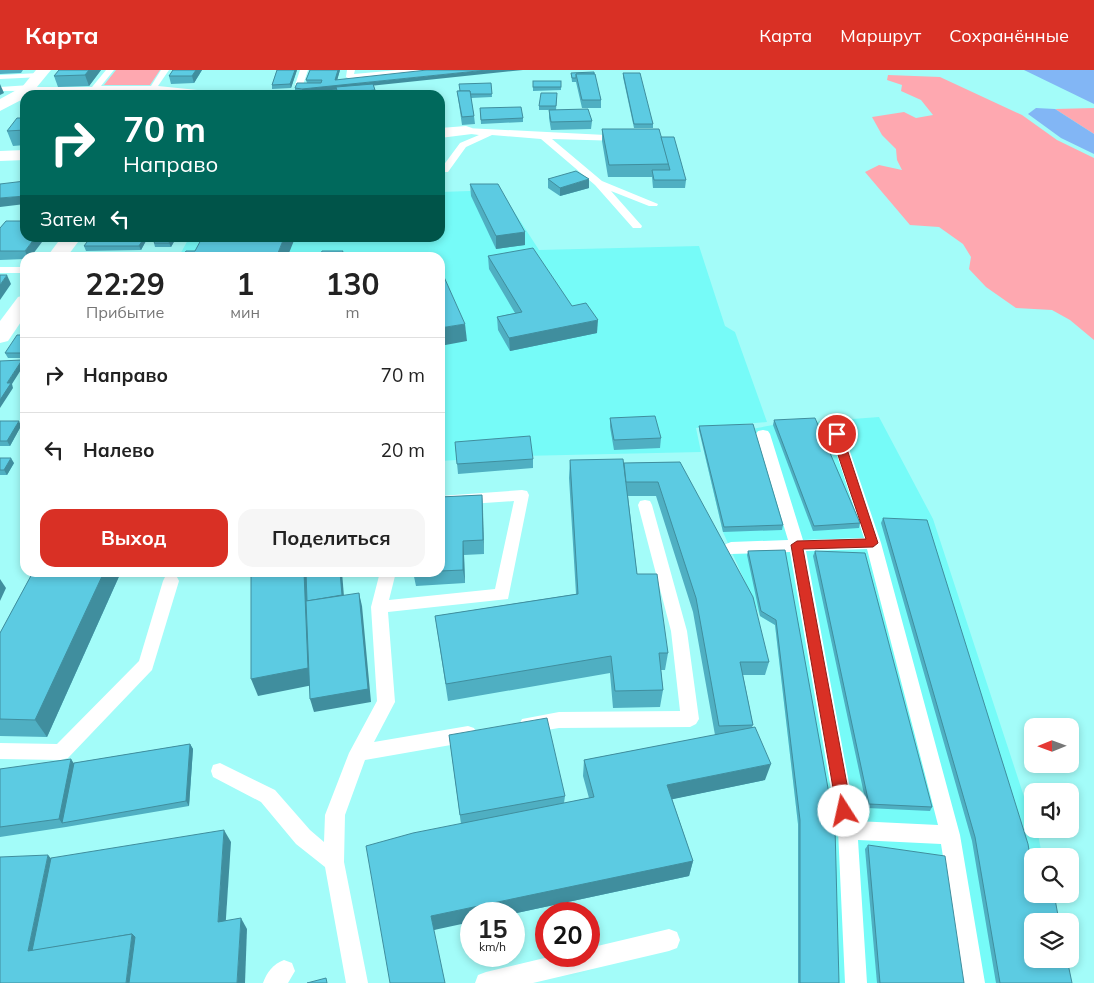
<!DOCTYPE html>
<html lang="ru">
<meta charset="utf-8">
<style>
body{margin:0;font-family:Mulish,sans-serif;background:#f6f6f6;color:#222;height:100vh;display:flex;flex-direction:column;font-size:19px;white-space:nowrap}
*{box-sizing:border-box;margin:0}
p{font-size:16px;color:#767676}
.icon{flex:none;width:28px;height:28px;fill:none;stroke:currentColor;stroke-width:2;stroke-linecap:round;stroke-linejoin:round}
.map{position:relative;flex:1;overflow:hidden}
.side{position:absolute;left:20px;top:182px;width:425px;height:325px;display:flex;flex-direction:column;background:#fff;border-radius:15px;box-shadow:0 2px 8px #0003}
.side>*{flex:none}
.guide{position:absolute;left:20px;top:20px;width:425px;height:152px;border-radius:15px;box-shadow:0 2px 8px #0003;background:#00695c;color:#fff;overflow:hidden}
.needle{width:32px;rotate:269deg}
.tools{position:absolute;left:1024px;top:648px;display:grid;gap:10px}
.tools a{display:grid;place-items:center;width:55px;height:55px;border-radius:10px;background:#fff;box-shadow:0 2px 8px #0003;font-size:25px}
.speed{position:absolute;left:460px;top:832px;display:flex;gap:10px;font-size:25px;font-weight:700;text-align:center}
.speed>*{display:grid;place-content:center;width:65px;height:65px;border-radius:50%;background:#fff;box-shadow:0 2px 8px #0003;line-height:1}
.speed small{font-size:12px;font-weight:400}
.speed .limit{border:8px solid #d22;background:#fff;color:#111}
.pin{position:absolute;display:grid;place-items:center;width:42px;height:42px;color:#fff;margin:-21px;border:2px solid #fff;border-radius:50%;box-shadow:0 1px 5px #0007}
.me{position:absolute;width:55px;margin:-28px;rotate:350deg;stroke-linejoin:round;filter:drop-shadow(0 0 4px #0008)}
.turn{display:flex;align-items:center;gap:18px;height:105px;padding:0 20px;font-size:22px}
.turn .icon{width:65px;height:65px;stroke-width:2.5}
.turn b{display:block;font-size:35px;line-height:42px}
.then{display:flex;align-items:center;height:48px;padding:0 20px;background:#0003;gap:10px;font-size:19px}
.eta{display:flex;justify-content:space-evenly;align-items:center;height:85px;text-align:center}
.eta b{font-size:30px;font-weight:700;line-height:35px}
.action{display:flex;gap:10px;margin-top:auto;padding:10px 20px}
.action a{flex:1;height:58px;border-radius:15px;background:#d93025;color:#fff;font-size:20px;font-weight:700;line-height:58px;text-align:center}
.action a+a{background:#f6f6f6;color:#222}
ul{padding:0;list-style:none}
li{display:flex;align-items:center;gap:15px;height:75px;padding:0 20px;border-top:1px solid #e0e0e0}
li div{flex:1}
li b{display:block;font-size:19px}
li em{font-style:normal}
header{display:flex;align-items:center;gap:30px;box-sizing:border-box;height:70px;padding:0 25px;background:#d93025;color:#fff}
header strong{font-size:24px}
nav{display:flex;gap:28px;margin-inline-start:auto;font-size:18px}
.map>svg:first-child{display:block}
</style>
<header>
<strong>Карта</strong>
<nav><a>Карта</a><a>Маршрут</a><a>Сохранённые</a></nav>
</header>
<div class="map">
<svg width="1094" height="913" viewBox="0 0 1094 913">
<rect width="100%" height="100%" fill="#a3fcf9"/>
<g fill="#76fbf8">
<path d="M500,120L539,180L699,176L725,256L735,262L767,352L696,358L701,382L521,386L440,391V188H178L189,168H440V122Z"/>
<path d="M879,347L933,449L1032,751V759H1035L1039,769L1042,786H1032V824H1049L1055,851H1032V889L1067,913H798V754L775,555L760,546L723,462L699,360L752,359L773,355Z"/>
</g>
<g fill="#fea8b0">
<path d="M116,0H160L150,15H104Z"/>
<path d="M888,5L940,7L1022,45L1057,70L1094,88V270L1070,250L1052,240L1016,238L986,217L969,199L971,187L963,174L939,157L910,155L865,102L879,95L902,100L897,90L896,79L882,65L872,47L904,42L916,48L933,45L921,30L901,21L902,15L887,10Z"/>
<path d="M1094,38V64L1055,39Z"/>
</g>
<g fill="#82b6f5">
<path d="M1024,0H1094V34Z"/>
<path d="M1036,38L1055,39L1094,64V84L1061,68L1028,44Z"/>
</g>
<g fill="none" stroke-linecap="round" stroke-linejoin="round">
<g fill="#fff" fill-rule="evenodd">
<path d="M106,0H114L101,16H151L161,0H169L158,16L227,23L231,25H201L153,20L0,21V17L30,15L34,17H92Z"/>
<path d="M300,0H308L303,15L299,17L295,15Z"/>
<path d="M347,0H355L354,4L398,0H427L423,2L350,9L346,7Z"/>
<path d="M39,3H42V7L0,9V5Z"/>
<path d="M466,58L625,66L626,68L622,71L552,69L602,111L658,134L657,136H649L611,121L642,156L641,158H633L595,115L541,69L492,65L466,77L448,102H442L440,100L460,73L479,65L463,63L462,61Z"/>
<rect x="0" y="197" width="25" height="6"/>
<path d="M763,360L768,361L770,364L803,470L864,468L830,364L832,361H842L844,364L881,473L960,765L985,913H963L941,774L858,770L867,913H845L838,760L790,482L731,484L726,482L723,478L726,474L731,472L788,470L756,364L758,361ZM867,479L938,755L856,751L806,481Z"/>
<path d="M522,420L527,421L529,425L508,529L388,542L395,632L374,672L468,656L474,658L477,664L474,670L468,672L365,690L345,745L344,792L368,913H346L325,797L296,774L261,732L213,707L211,701L213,695L220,693L275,720L310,760L324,772L325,745L349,683L377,631L371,537L380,502H396L389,530L495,519L514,431L440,436V426Z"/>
<path d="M645,430L650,431L652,435L687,561L699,649L696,654L690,657L559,658L528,663L522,661L519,655L522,649L559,642L680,641L671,561L638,435L640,431Z"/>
<path d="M171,505L177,507L179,511L152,600L68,688L61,690L0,689V673L57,674L139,591L163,511L165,507Z"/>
<path d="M669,859L677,862L680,870L677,878L669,881L533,913H475L478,905L486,902L553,886H589V878Z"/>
<path d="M284,890L292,893L295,901L288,913H263C267,902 273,894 284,890Z"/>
</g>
<g fill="#fff" fill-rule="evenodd">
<path d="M466,56L472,58L474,61L472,64L440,68V58Z"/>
<path d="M25,80V90L0,91V81Z"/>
<path d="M61,168H81L66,188H46Z"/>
<path d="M25,225V246L8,271L0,273V251L18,227Z"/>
</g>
<path fill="#fff" fill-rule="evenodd" d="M36,0H51L32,23L25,25V28L0,41V29L22,17Z"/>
</g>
<g fill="#4fafc2">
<path d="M0,0H23L21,3L0,4Z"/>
<path d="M59,0H101L89,16L58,17L54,6Z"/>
<path d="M173,0H202L194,13L171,14L169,6Z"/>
<path d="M277,0H297L291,18L272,19V15Z"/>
<path d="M310,0H340L337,10L374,16L375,25H338L337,20L303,23L295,22V18L307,13L306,10Z"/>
<path d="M594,2L601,30V38H582L576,12H572L571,3Z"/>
<path d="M623,3L653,54V58H634L623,7Z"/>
<path d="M533,11H561V20L533,21Z"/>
<path d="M491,13L492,27L471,28L474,46L475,54L462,55L457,21Z"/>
<path d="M557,27L556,40L592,51L591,59L551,60L549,48V40H554H539V36Z"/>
<path d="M480,38L523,48V52L481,54Z"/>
<path d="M25,48V75L13,76L7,61Z"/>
<path d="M602,59L661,67L686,110L685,118H653L652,107H608L602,71Z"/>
<path d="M548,109L589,118L560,126L548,118Z"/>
<path d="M470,114L525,175L496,179L471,126Z"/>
<path d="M6,151L30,188H25V189L0,190V158Z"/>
<path d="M90,168H146L147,169L141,180L86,181L84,176Z"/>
<path d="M157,168H176L171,177H155L154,173Z"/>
<path d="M488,186L572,236L597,263L510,281L498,260L497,247L515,243L489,199Z"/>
<path d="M25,265V288H8L5,283Z"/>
<path d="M610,348L661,368L660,378L614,380L610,357Z"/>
<path d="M774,350L860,453L859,458L813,461L773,355Z"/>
<path d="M0,351L21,356L10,376H0Z"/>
<path d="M699,356L783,455L782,460L723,462L699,360Z"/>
<path d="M455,372L533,389V398L458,404Z"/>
<path d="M0,388L14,393L7,405H0Z"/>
<path d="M570,390L624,393L680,392L769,592L765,605H743L753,655L752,657L765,710L672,729L693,791L689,806L512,844H471L434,860L390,913L461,754L449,665L565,726L564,733L589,728L583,706L584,690L715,665L693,542L656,426H628L637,504L668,583L665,600H661L663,620L660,637L613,638L610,603L448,631L435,546L576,524L569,408Z"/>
<path d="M482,425L484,484L464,485L465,513L416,516L413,502H440V427Z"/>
<path d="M883,448L1032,824L1072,913H996L972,771L881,453Z"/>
<path d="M785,480L839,913H798V754L775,555L760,546L747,485L748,481Z"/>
<path d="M815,481L932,737L930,741L867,738L813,486Z"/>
<path d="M33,502H121L47,667L0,666V563Z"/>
<path d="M190,674L193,679L189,736L66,757L0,767V699L74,693Z"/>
<path d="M868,775L964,913H877L865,779Z"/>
</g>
<g fill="#408e9e">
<path d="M89,0H101L89,16L85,5Z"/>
<path d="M196,0H202L194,13L192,6Z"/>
<path d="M295,0H297L291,18L290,14Z"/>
<path d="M338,0H340L336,14L335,10Z"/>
<path d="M487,0H523L303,23L302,19Z"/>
<path d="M0,14L4,23L0,25Z"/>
<path d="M375,20V25H338V24Z"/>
<path d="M589,109V118L560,126V118Z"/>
<path d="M25,126V134L0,137V128Z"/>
<path d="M525,162V175L496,179V166Z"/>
<path d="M35,168H45L30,188H28L25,181Z"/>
<path d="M144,168H146L147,169L141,180L139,176Z"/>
<path d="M172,168H176L171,177L169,173Z"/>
<path d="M284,168H295L287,188H276Z"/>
<path d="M343,181L344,188H340Z"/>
<path d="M7,205L11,214L0,230V215Z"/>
<path d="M598,250L597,263L510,281L509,268Z"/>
<path d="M465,254L467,271L440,276V258Z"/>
<path d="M22,290L24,295L12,314L13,318L0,338V330L7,313Z"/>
<path d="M19,351L21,356L10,376L7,371Z"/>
<path d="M11,388L14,393L7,405L4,400Z"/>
<path d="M482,425L483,439L484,484L483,470Z"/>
<path d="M463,471L464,485L465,513L463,500Z"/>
<path d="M104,502H121L47,667L35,650Z"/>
<path d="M304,502H342L345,539L313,615L258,626L251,609Z"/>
<path d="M0,509L6,518L0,531Z"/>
<path d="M359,523L362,536L371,632L314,642L310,629Z"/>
<path d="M190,674L193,679L189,736L186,731Z"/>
<path d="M71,689L77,698L62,753L59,749Z"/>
<path d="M771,694L765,710L664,731L667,715Z"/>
<path d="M224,760L231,772L225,863L218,852Z"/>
<path d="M48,785L61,800L45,882L28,881Z"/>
<path d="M693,791L689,806L512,844H471V852L434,860L431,846Z"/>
<path d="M241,848L247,859L245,913H237Z"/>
<path d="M132,864L144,877L139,913H126Z"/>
</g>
<g fill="#5ccbe2" stroke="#408e9e">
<path d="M59,0H89L85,5L54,6Z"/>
<path d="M173,0H196L192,6H169Z"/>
<path d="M277,0H295L290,14L272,15Z"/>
<path d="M310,0H338L335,10L427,0H487L302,19L295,18L297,13H321L322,10H306Z"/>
<path d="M594,2V4H576V8H572L571,3Z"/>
<path d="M623,3H640L653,54H634Z"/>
<path d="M576,4H595L601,30H582Z"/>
<rect x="533" y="11" width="28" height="6"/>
<path d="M491,13L492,24H470V21H460L459,14Z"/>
<path d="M373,14L375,20L338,24L336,17Z"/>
<path d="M457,21H470L474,46L462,47Z"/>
<path d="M47,23L58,25H45Z"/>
<path d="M541,23H557L556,36H539Z"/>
<path d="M521,37L523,48L481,50L480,38Z"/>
<path d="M588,39L592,51L551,52L549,40Z"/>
<path d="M17,48H25V60L7,61Z"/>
<path d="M602,59H659L669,94L609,95Z"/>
<path d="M661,67H674L686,110H654L652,100H670Z"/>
<path d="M576,101L589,109L560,118L548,109Z"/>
<path d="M25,111V126L0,128V114Z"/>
<path d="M470,114H498L525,162L496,166Z"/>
<path d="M6,151H25V168H35L25,181H0V158Z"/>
<path d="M90,168H144L139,176H84Z"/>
<path d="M157,168H172L169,173H154Z"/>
<path d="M202,168H284L276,188H182L186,181H195Z"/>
<path d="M533,178L572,236L586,233L598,250L509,268L497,247L522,242L488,186Z"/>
<path d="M322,181H343L340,188H319Z"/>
<path d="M440,198L465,254L440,258Z"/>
<path d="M0,205H7L0,215Z"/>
<path d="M17,265H25V283H5Z"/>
<path d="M22,290L7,313H11L0,330V291Z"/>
<path d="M655,346L661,368L614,370L610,348Z"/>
<path d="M815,348L860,453L814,456L774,350Z"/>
<path d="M0,351H19L7,371H0Z"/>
<path d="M753,354L783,455L724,457L699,356Z"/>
<path d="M530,366L533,389L457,394L455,372Z"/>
<path d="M0,388H11L4,400H0Z"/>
<path d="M623,389L637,504H657L668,583H659L663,620L615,621L611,586L446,614L435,546L578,524L570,390Z"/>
<path d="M680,392L753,527L769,592H740L753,655L719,656L696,528L658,412H626L624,393Z"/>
<path d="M482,425L483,470L463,471V500L440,501V427Z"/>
<path d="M883,448L927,450L1028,774L1032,798V824H1037L1038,825L1055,829L1059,851H1032V889H1067L1072,913H1000L975,767Z"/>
<path d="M785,480L835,757L839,913H800V750L776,550L761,541L748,481Z"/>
<path d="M815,481L865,483L932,737L869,734Z"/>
<path d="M33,502H104L35,650L0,649V563Z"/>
<path d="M251,502H304L308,598L251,609Z"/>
<path d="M306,502H340L342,525L307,531Z"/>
<path d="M359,523L368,619L310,629L306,531Z"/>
<path d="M547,648L565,726L460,745L449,665Z"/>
<path d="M755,657L771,694L667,715L693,791L431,846L445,913H390L366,776L413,763L594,727L584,690Z"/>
<path d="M190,674L186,731L62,753L74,693Z"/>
<path d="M71,689L59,749L0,757V699Z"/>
<path d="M224,760L218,852L241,848L237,913H129L135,867L132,864L32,881L51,788Z"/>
<path d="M868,775L945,786L964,913H880Z"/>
<path d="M48,785L28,881L132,864L126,913H0V787Z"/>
<path d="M326,908L327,913H307Z"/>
</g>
<path fill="#d93025" stroke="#8d1f18" d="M837,361L842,364L878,473L873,477L803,479L852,741L850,746L844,748L839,746L837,741L791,475L797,471L866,469L831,364Z"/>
</svg>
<div class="tools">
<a><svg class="needle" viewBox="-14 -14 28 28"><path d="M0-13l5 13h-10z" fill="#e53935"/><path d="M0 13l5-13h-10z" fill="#767676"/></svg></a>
<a><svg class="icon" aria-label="sound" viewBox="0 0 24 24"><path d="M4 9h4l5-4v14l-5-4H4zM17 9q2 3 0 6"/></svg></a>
<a><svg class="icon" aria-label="search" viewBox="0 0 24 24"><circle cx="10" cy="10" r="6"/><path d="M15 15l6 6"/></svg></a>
<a><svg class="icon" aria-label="layers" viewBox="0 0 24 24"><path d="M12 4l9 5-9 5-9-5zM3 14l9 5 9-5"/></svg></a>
</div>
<div class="speed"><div>15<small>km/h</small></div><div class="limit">20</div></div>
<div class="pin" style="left:837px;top:364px;background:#d93025"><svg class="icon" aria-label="arrive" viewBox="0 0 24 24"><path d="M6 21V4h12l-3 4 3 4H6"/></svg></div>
<svg class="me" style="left:844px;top:741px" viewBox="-20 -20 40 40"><circle r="19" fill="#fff"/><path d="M0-13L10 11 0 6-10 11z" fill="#d93025"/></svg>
<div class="guide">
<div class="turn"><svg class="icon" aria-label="right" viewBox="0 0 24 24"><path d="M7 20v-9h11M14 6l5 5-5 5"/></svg><div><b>70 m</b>Направо</div></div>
<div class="then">Затем<svg class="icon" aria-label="left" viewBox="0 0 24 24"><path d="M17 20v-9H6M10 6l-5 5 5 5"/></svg></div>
</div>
<section class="side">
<div class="eta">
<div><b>22:29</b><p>Прибытие</p></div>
<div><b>1</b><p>мин</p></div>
<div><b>130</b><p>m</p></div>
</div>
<ul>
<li><svg class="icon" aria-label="right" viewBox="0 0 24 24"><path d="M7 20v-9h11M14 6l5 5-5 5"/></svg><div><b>Направо</b></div><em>70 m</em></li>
<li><svg class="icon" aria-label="left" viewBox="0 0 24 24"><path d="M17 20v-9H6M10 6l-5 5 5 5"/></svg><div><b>Налево</b></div><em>20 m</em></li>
</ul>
<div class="action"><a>Выход</a><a>Поделиться</a></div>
</section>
</div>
